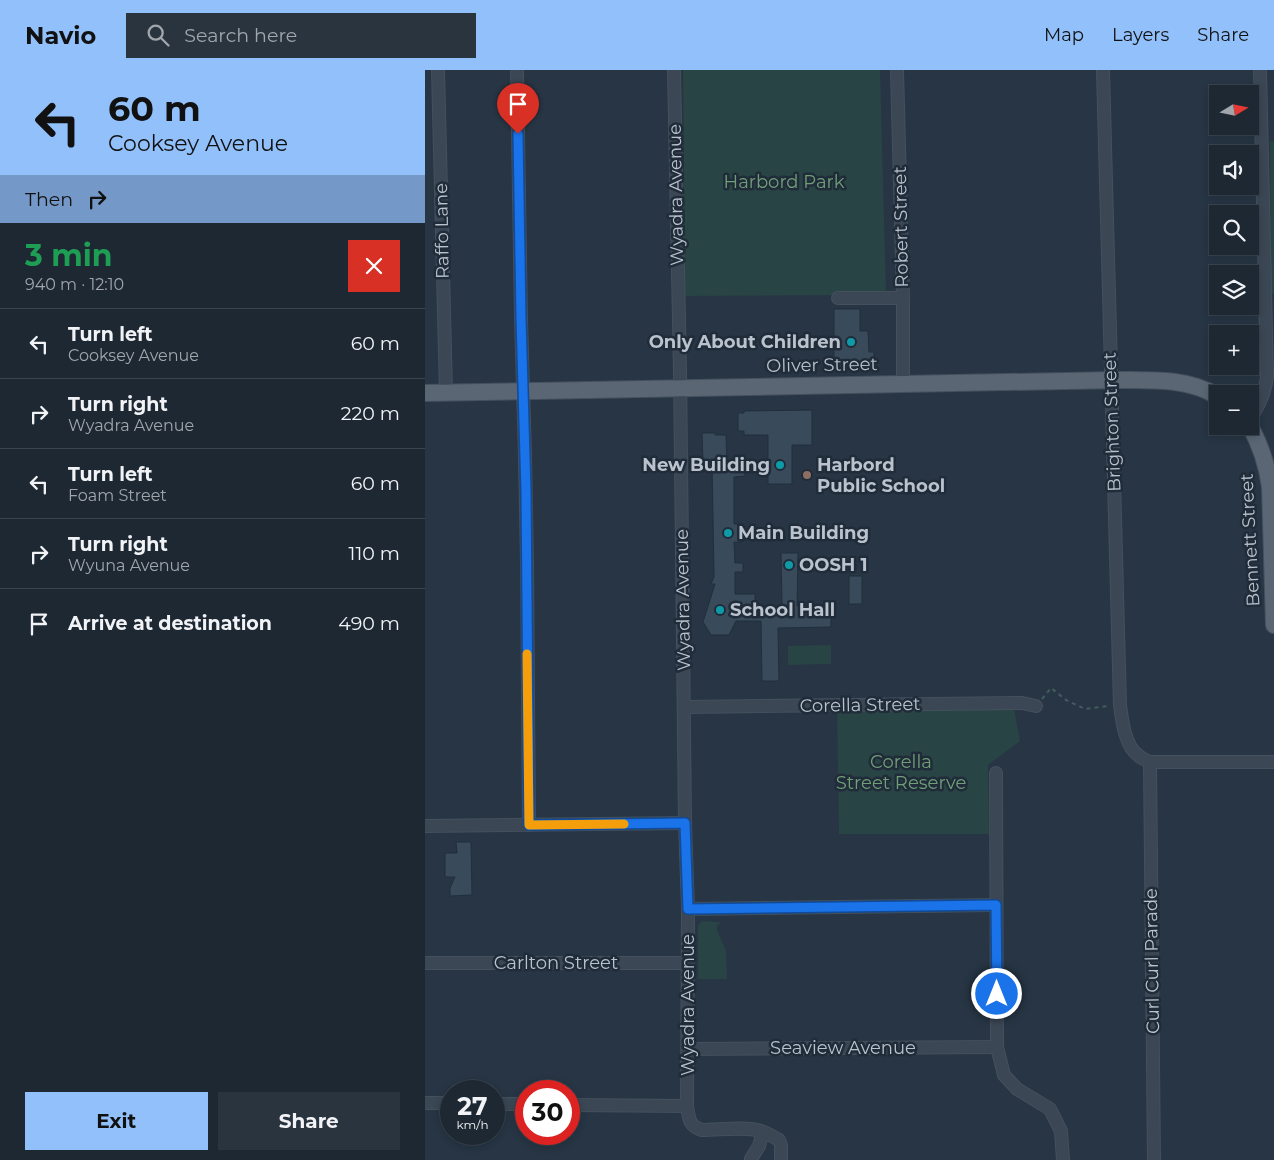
<!DOCTYPE html>
<meta charset="utf-8">
<style>
body{margin:0;font-family:Montserrat,sans-serif;background:#2a343f;color:#f1f3f6;height:100vh;display:flex;flex-direction:column;font-size:19px;white-space:nowrap}
*{box-sizing:border-box;margin:0}
p{font-size:16px;color:#a0a6ac}
.icon{flex:none;width:28px;height:28px;fill:none;stroke:currentColor;stroke-width:2;stroke-linecap:round;stroke-linejoin:round}
.map{position:relative;flex:1;overflow:hidden}
.details{display:flex;flex-direction:column;background:#1d2833;width:425px}
.details>*{flex:none}
.banner{background:#91c0fb;color:#111;overflow:hidden}
.needle{width:32px;rotate:80deg}
.buttons{position:absolute;left:784px;top:15px;display:grid;gap:10px}
.buttons a{display:grid;place-items:center;width:50px;height:50px;border-radius:0px;background:#1d2833;box-shadow:0 2px 8px #0003,0 0 0 1px #3b444e;font-size:25px}
.speed{position:absolute;left:15px;top:1010px;display:flex;gap:10px;font-size:25px;font-weight:700;text-align:center}
.speed>*{display:grid;place-content:center;width:65px;height:65px;border-radius:50%;background:#1d2833;box-shadow:0 2px 8px #0003,0 0 0 1px #3b444e;line-height:1}
.speed small{font-size:12px;font-weight:400}
.speed .limit{border:8px solid #d22;background:#fff;color:#111}
.pin{position:absolute;display:grid;place-items:center;width:42px;height:42px;color:#fff;margin:-51px -21px;border-radius:50% 50% 50% 0;rotate:-45deg;box-shadow:0 0 5px #0007}
.pin .icon{rotate:45deg}
.me{position:absolute;width:55px;margin:-28px;rotate:0deg;stroke-linejoin:round;filter:drop-shadow(0 0 4px #0008)}
.turn{display:flex;align-items:center;gap:18px;height:105px;padding:0 25px;font-size:22px}
.turn .icon{width:65px;height:65px;stroke-width:2.5}
.turn b{display:block;font-size:35px;line-height:42px}
.then{display:flex;align-items:center;height:48px;padding:0 25px;background:#0003;gap:10px;font-size:19px}
.round{display:grid;place-items:center;flex:none;width:52px;height:52px;border-radius:0px;background:#2a343f}
.summary{display:flex;align-items:center;justify-content:space-between;height:85px;padding:0 25px}
h1{font-size:30px;font-weight:700;line-height:38px;color:#1e9e55}
.cta{display:flex;gap:10px;margin-top:auto;padding:10px 25px}
.cta a{flex:1;height:58px;border-radius:0px;background:#91c0fb;color:#111;font-size:20px;font-weight:700;line-height:58px;text-align:center}
.cta a+a{background:#2a343f;color:#f1f3f6}
ul{padding:0;list-style:none}
li{display:flex;align-items:center;gap:15px;height:70px;padding:0 25px;border-top:1px solid #3b444e}
li div{flex:1}
li b{display:block;font-size:19px}
li em{font-style:normal}
header{display:flex;align-items:center;gap:30px;box-sizing:border-box;height:70px;padding:0 25px;background:#91c0fb;color:#111}
header strong{font-size:24px}
nav{display:flex;gap:28px;margin-inline-start:auto;font-size:18px}
.search{width:350px;height:45px;background:#2a343f;display:flex;align-items:center;gap:12px;box-sizing:border-box;padding:0 18px;border-radius:0px;color:#a0a6ac;font-size:19px}
main{display:flex;flex:1;min-height:0}
.map>svg:first-child{display:block}
</style>
<header>
<strong>Navio</strong>
<div class="search"><svg class="icon" aria-label="search" viewBox="0 0 24 24"><circle cx="10" cy="10" r="6"/><path d="M15 15l6 6"/></svg>Search here</div>
<nav><a>Map</a><a>Layers</a><a>Share</a></nav>
</header>
<main>
<section class="details">
<div class="banner">
<div class="turn"><svg class="icon" aria-label="left" viewBox="0 0 24 24"><path d="M17 20v-9H6M10 6l-5 5 5 5"/></svg><div><b>60 m</b>Cooksey Avenue</div></div>
<div class="then">Then<svg class="icon" aria-label="right" viewBox="0 0 24 24"><path d="M7 20v-9h11M14 6l5 5-5 5"/></svg></div>
</div>
<div class="summary"><div><h1>3 min</h1><p>940 m · 12:10</p></div><a class="round" style="background:#d93025;color:#fff"><svg class="icon" aria-label="close" viewBox="0 0 24 24"><path d="M6 6l12 12M18 6L6 18"/></svg></a></div>
<ul>
<li><svg class="icon" aria-label="left" viewBox="0 0 24 24"><path d="M17 20v-9H6M10 6l-5 5 5 5"/></svg><div><b>Turn left</b><p>Cooksey Avenue</p></div><em>60 m</em></li>
<li><svg class="icon" aria-label="right" viewBox="0 0 24 24"><path d="M7 20v-9h11M14 6l5 5-5 5"/></svg><div><b>Turn right</b><p>Wyadra Avenue</p></div><em>220 m</em></li>
<li><svg class="icon" aria-label="left" viewBox="0 0 24 24"><path d="M17 20v-9H6M10 6l-5 5 5 5"/></svg><div><b>Turn left</b><p>Foam Street</p></div><em>60 m</em></li>
<li><svg class="icon" aria-label="right" viewBox="0 0 24 24"><path d="M7 20v-9h11M14 6l5 5-5 5"/></svg><div><b>Turn right</b><p>Wyuna Avenue</p></div><em>110 m</em></li>
<li><svg class="icon" aria-label="arrive" viewBox="0 0 24 24"><path d="M6 21V4h12l-3 4 3 4H6"/></svg><div><b>Arrive at destination</b></div><em>490 m</em></li>
</ul>
<div class="cta"><a>Exit</a><a>Share</a></div>
</section>
<div class="map">
<svg width="849" height="1090" viewBox="0 0 849 1090">
<rect width="100%" height="100%" fill="#273544"/>
<g fill="#294445">
<path d="M258,0H455L461,225L260,226Z"/>
<path d="M845,71H849V224H846Z"/>
<path d="M406,575V594L363,595V576Z"/>
<path d="M575,638L589,639L595,671L563,695L564,764H414L412,639Z"/>
<path d="M277,851L296,852L292,856V860L301,881L302,909H273V855Z"/>
</g>
<g fill="#394a5a" stroke="#222e3b">
<path d="M409,239H435V261H443L444,282H449V293H444V297H409Z"/>
<path d="M387,340V375H367V414H343V365H319V361H313V343H319V341Z"/>
<path d="M277,363H290V365H301L302,396H309L308,398H319L320,406L309,407V454H317V472H309L310,493H318V502H310V524H330V537L357,536L356,483H373L372,536L406,535V557L353,558L354,611H337L336,551H311L304,565H286L278,552L290,514H286L289,507L287,392H278Z"/>
<rect x="424" y="506" width="13" height="28"/>
<path d="M31,772H46L47,825L25,826V818L30,807H20V783H32Z"/>
</g>
<g fill="none" stroke-linecap="round" stroke-linejoin="round">
<g stroke="#45505d" stroke-width="14">
<g id="minor">
<path d="M13,0L21,323"/>
<path d="M92,0L96,249L100,386L102,493L104,755"/>
<path d="M249,0L255,301L260,753L263,839L262,1036C264,1049 264,1056 277,1060C295,1060 320,1056 336,1061C343,1063 348,1067 354,1070L356,1075V1090"/>
<path d="M472,0L478,228V314"/>
<path d="M678,0L695,635C697,651 700,677 714,686C717,689 721,690 725,692H849"/>
<path d="M413,228H478"/>
<path d="M825,349C834,336 840,323 842,307L835,0"/>
<path d="M260,637L597,633L611,636"/>
<path d="M725,692L729,1090"/>
<path d="M571,703L572,977L579,1005L592,1019L625,1039L636,1061L638,1090"/>
<path d="M0,756L260,753"/>
<path d="M263,839L571,835"/>
<path d="M0,893H262"/>
<path d="M263,979L572,977"/>
<path d="M0,1033H26"/>
<path d="M69,1034H101"/>
<path d="M144,1035L262,1036"/>
<path d="M326,1089L334,1076L338,1062"/>
</g>
</g>
<g stroke="#45505d" stroke-width="18">
<g id="major">
<path d="M0,323L692,310C726,310 763,308 792,326"/>
<path d="M825,356C836,376 842,395 845,417L849,555"/>
</g>
</g>
<path stroke="#425c5d" stroke-width="2" stroke-dasharray="4 4" stroke-linecap="butt" d="M617,629L626,618L641,630L660,639L684,636"/>
<use href="#minor" stroke="#3b4754" stroke-width="12"/>
<use href="#major" stroke="#5a6674" stroke-width="16"/>
</g>
<g fill="none" stroke-linecap="round" stroke-linejoin="round">
<g stroke="#114b97" stroke-width="12">
<path id="route" d="M93,64L96,249L101,422L104,755L260,753L263,839L571,835L572,924"/>
</g>
<use href="#route" stroke="#1a73e8" stroke-width="9"/>
<path stroke="#f59e0b" stroke-width="9" d="M102,584L104,755L199,754"/>
</g>
<g fill="#0f9aa8" stroke="#202c39" stroke-width="2">
<circle cx="426" cy="272" r="5"/>
<circle cx="355" cy="395" r="5"/>
<circle cx="303" cy="463" r="5"/>
<circle cx="364" cy="495" r="5"/>
<circle cx="295" cy="540" r="5"/>
</g>
<circle fill="#8d6e63" stroke="#202c39" stroke-width="2" cx="382" cy="405" r="5"/>
<g text-anchor="middle" dominant-baseline="central" stroke-width="5" stroke-linejoin="round" paint-order="stroke">
<g font-size="18" fill="#709f77" stroke="#202c39">
<text x="359" y="112">Harbord Park</text>
<text x="476" y="692">Corella<tspan x="476" dy="21">Street Reserve</tspan></text>
</g>
<g font-size="18" fill="#b9c2cd" stroke="#202c39">
<text transform="translate(251 125) rotate(-91)">Wyadra Avenue</text>
<text transform="translate(476 157) rotate(-91)">Robert Street</text>
<text transform="translate(17 161) rotate(-91)">Raffo Lane</text>
<text transform="translate(397 295) rotate(-1)">Oliver Street</text>
<text transform="translate(687 352) rotate(-92)">Brighton Street</text>
<text transform="translate(825 470) rotate(-93)">Bennett Street</text>
<text transform="translate(258 530) rotate(-91)">Wyadra Avenue</text>
<text transform="translate(435 635) rotate(-1)">Corella Street</text>
<text transform="translate(727 891) rotate(-91)">Curl Curl Parade</text>
<text x="131" y="893">Carlton Street</text>
<text transform="translate(263 935) rotate(-90)">Wyadra Avenue</text>
<text x="418" y="978">Seaview Avenue</text>
</g>
<g font-size="18" font-weight="bold" fill="#b9c2cd" stroke="#202c39" text-anchor="start">
<text x="416" y="272" text-anchor="end">Only About Children</text>
<text x="345" y="395" text-anchor="end">New Building</text>
<text x="392" y="395">Harbord<tspan x="392" dy="21">Public School</tspan></text>
<text x="313" y="463">Main Building</text>
<text x="374" y="495">OOSH 1</text>
<text x="305" y="540">School Hall</text>
</g>
</g>
</svg>
<div class="buttons">
<a><svg class="needle" viewBox="-14 -14 28 28"><path d="M0-13l5 13h-10z" fill="#e53935"/><path d="M0 13l5-13h-10z" fill="#a0a6ac"/></svg></a>
<a><svg class="icon" aria-label="sound" viewBox="0 0 24 24"><path d="M4 9h4l5-4v14l-5-4H4zM17 9q2 3 0 6"/></svg></a>
<a><svg class="icon" aria-label="search" viewBox="0 0 24 24"><circle cx="10" cy="10" r="6"/><path d="M15 15l6 6"/></svg></a>
<a><svg class="icon" aria-label="layers" viewBox="0 0 24 24"><path d="M12 4l9 5-9 5-9-5zM3 14l9 5 9-5"/></svg></a>
<a>+</a>
<a>−</a>
</div>
<div class="speed"><div>27<small>km/h</small></div><div class="limit">30</div></div>
<div class="pin" style="left:93px;top:64px;background:#d93025"><svg class="icon" aria-label="arrive" viewBox="0 0 24 24"><path d="M6 21V4h12l-3 4 3 4H6"/></svg></div>
<svg class="me" style="left:572px;top:924px" viewBox="-20 -20 40 40"><circle r="17" fill="#1a73e8" stroke="#fff" stroke-width="3"/><path d="M0-11L8 9 0 5-8 9z" fill="#fff"/></svg>
</div>
</main>
